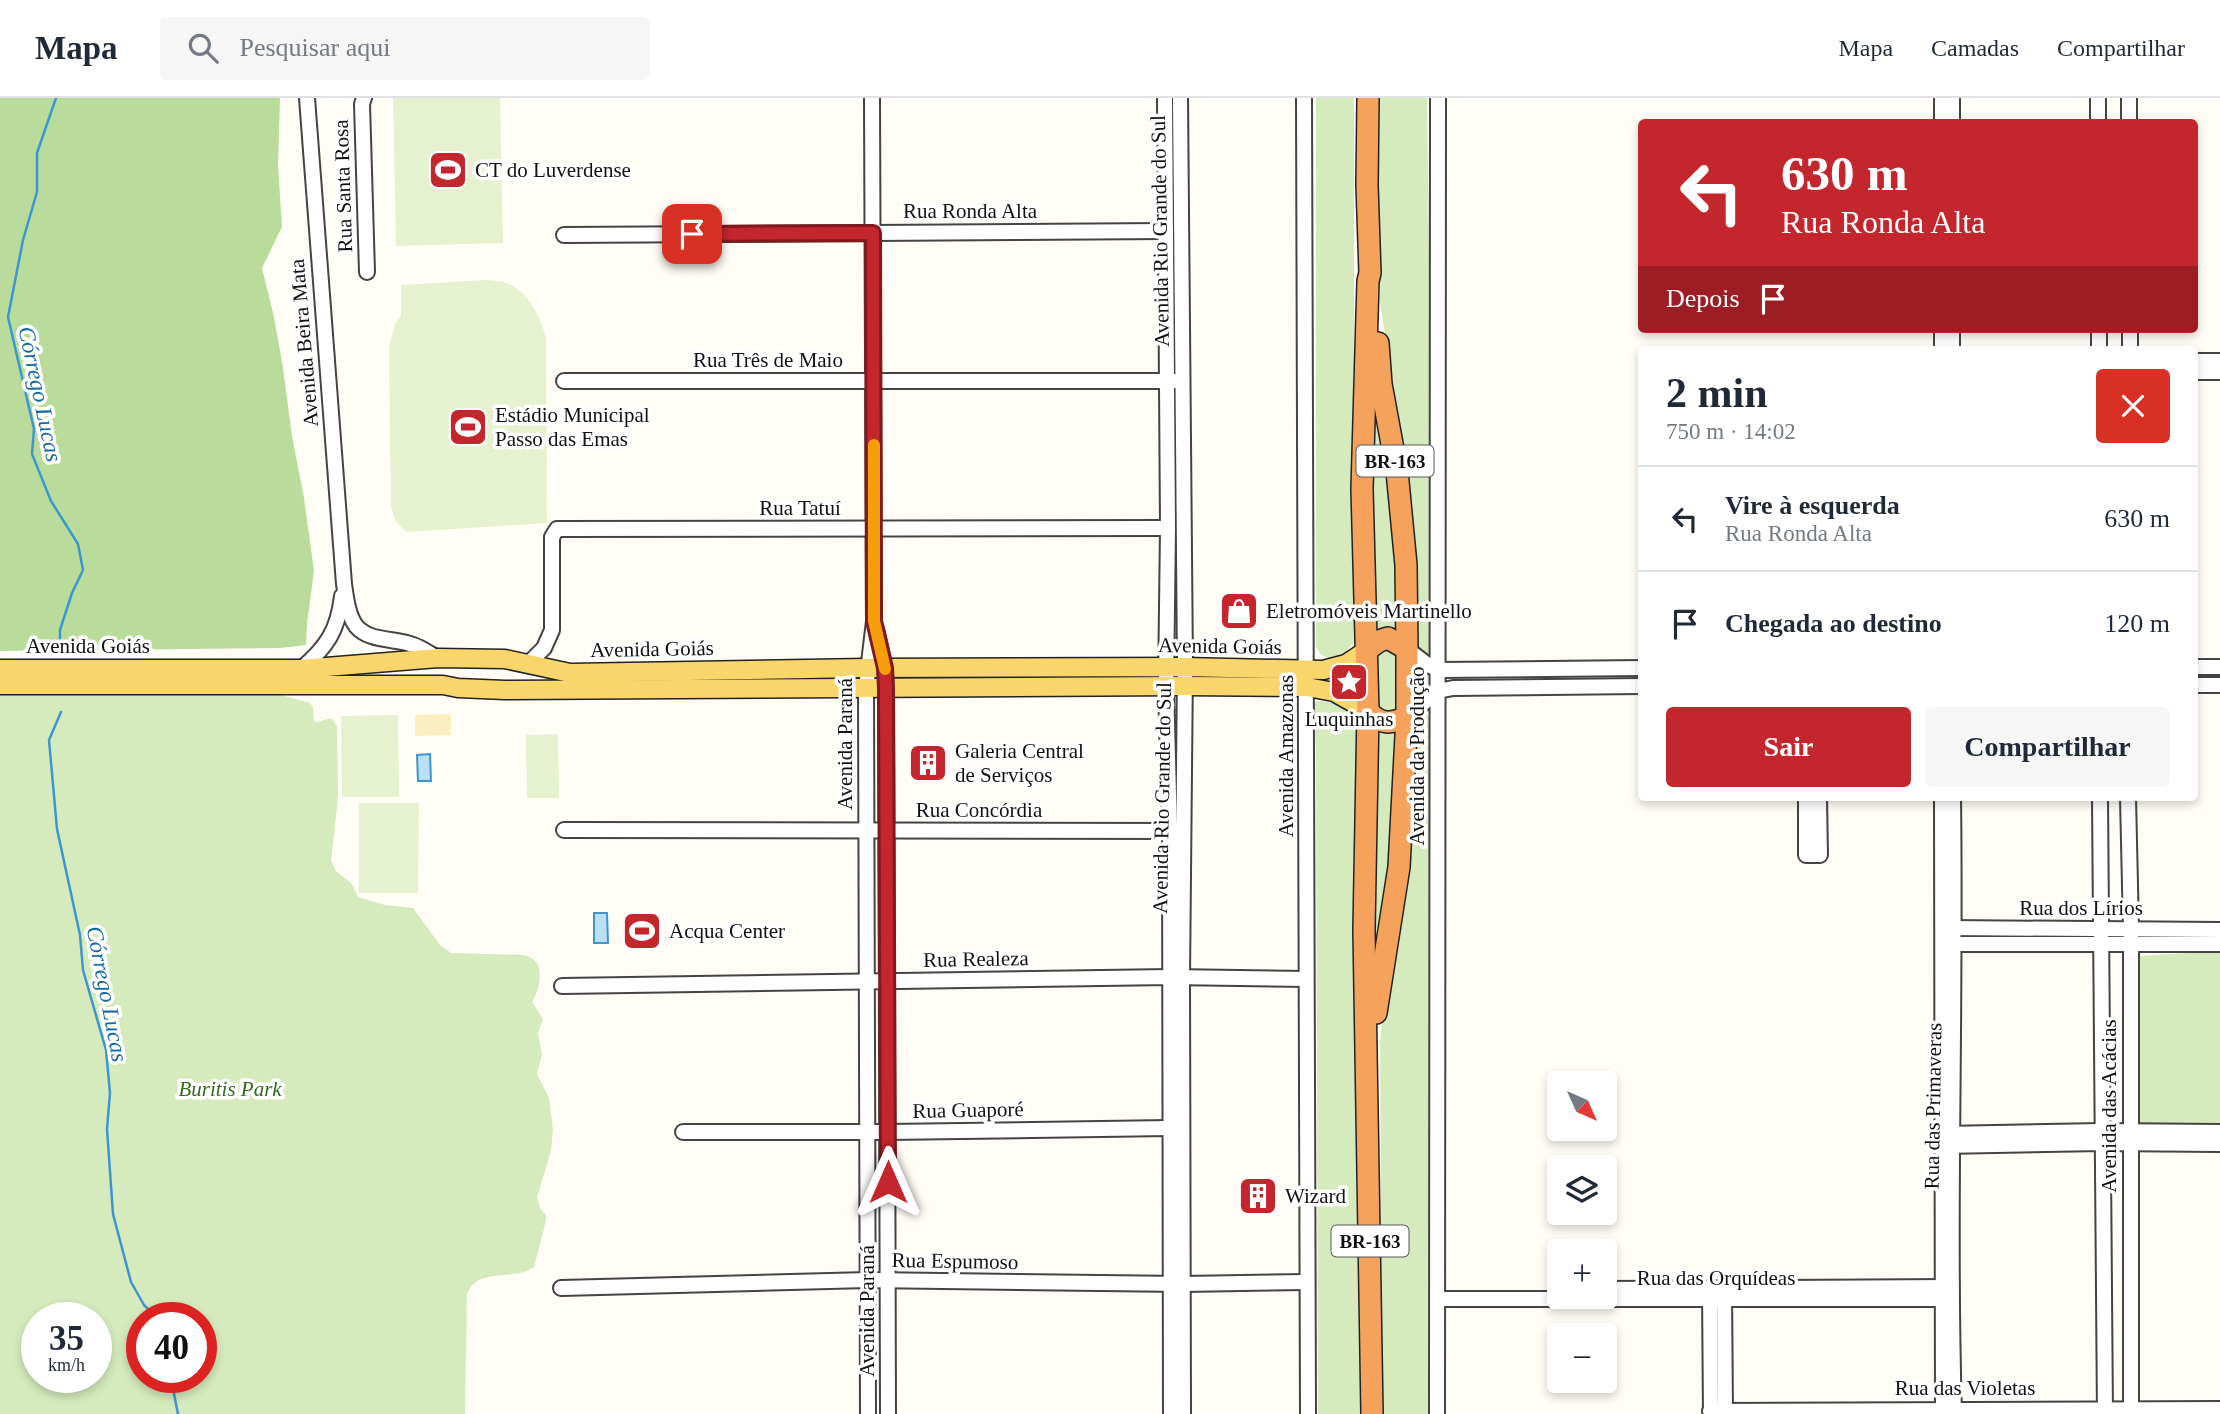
<!DOCTYPE html>
<html lang="pt">
<meta charset="utf-8">
<style>
body{margin:0;font-family:Georgia,serif;background:#f6f6f7;color:#1f2937;height:100vh;display:flex;flex-direction:column;font-size:26px;white-space:nowrap}
*{box-sizing:border-box;margin:0}
p{font-size:23px;color:#747a83}
.icon{flex:none;width:38px;height:38px;fill:none;stroke:currentColor;stroke-width:2;stroke-linecap:round;stroke-linejoin:round}
.map{position:relative;flex:1;overflow:hidden}
.drawer{position:absolute;left:1638px;top:248px;width:560px;height:455px;display:flex;flex-direction:column;background:#fff;border-radius:7px;box-shadow:0 4px 10px #0003}
.drawer>*{flex:none}
.banner{position:absolute;left:1638px;top:21px;width:560px;height:214px;border-radius:7px;box-shadow:0 4px 10px #0003;background:#c4262e;color:#fff;overflow:hidden}
.needle{width:46px;rotate:135deg}
.controls{position:absolute;left:1547px;top:973px;display:grid;gap:14px}
.controls a{display:grid;place-items:center;width:70px;height:70px;border-radius:7px;background:#fff;box-shadow:0 4px 10px #0003;font-size:35px}
.speed{position:absolute;left:21px;top:1204px;display:flex;gap:14px;font-size:35px;font-weight:700;text-align:center}
.speed>*{display:grid;place-content:center;width:91px;height:91px;border-radius:50%;background:#fff;box-shadow:0 4px 10px #0003;line-height:1}
.speed small{font-size:18px;font-weight:400}
.speed .limit{border:10px solid #d22;background:#fff;color:#111}
.pin{position:absolute;display:grid;place-items:center;width:60px;height:60px;color:#fff;margin:-30px;border-radius:14px;box-shadow:0 4px 10px #0006}
.me{position:absolute;width:77px;margin:-38px;rotate:0deg;stroke-linejoin:round;filter:drop-shadow(0 0 5px #0008)}
.turn{display:flex;align-items:center;gap:24px;height:147px;padding:0 28px;font-size:32px}
.turn .icon{width:91px;height:91px;stroke-width:2.5}
.turn b{display:block;font-size:49px;line-height:60px}
.then{display:flex;align-items:center;height:66px;padding:0 28px;background:#0003;gap:14px;font-size:26px}
.round{display:grid;place-items:center;flex:none;width:74px;height:74px;border-radius:7px;background:#f6f6f7}
.head{display:flex;align-items:center;justify-content:space-between;height:119px;padding:0 28px}
h1{font-size:42px;font-weight:700;line-height:52px}
.cta{display:flex;gap:14px;margin-top:auto;padding:14px 28px}
.cta a{flex:1;height:80px;border-radius:7px;background:#c4262e;color:#fff;font-size:28px;font-weight:700;line-height:80px;text-align:center}
.cta a+a{background:#f6f6f7;color:#1f2937}
ul{padding:0;list-style:none}
li{display:flex;align-items:center;gap:21px;height:105px;padding:0 28px;border-top:2px solid #e0e1e3}
li div{flex:1}
li b{display:block;font-size:26px}
li em{font-style:normal}
header{display:flex;align-items:center;gap:42px;box-sizing:border-box;height:98px;padding:0 35px;background:#fff;border-bottom:2px solid #e0e1e3}
header strong{font-size:33px}
nav{display:flex;gap:38px;margin-inline-start:auto;font-size:24px}
.search{width:490px;height:63px;background:#f6f6f7;display:flex;align-items:center;gap:18px;box-sizing:border-box;padding:0 24px;border-radius:7px;color:#747a83;font-size:26px}
.map>svg:first-child{display:block}
</style>
<header>
<strong>Mapa</strong>
<div class="search"><svg class="icon" aria-label="search" viewBox="0 0 24 24"><circle cx="10" cy="10" r="6"/><path d="M15 15l6 6"/></svg>Pesquisar aqui</div>
<nav><a>Mapa</a><a>Camadas</a><a>Compartilhar</a></nav>
</header>
<div class="map">
<svg width="2220" height="1316" viewBox="0 0 2220 1316">
<rect width="100%" height="100%" fill="#fffdf5"/>
<g fill="#d5ebbd" fill-rule="evenodd">
<path d="M1316,0H1354V544L1344,556L1332,561L1321,557L1316,549Z"/>
<path d="M1378,0H1427L1434,558L1428,559L1412,547L1406,364L1380,205Z"/>
<path d="M1369,262L1386,329L1402,541H1374V384Z"/>
<path d="M1395,549L1396,616L1380,620L1371,555Z"/>
<path d="M1412,558C1422,566 1431,571 1431,586L1417,601Z"/>
<path d="M1357,568V598L1313,587V579L1340,578Z"/>
<path d="M0,596L281,597L310,605L313,609L314,623C321,626 325,619 332,621L337,628L338,700L331,763L336,773L352,786L358,799L385,807L413,810L440,847L451,855L523,857C547,861 541,889 532,904L543,921L538,935L542,956L537,976L549,1000L553,1030L551,1053L537,1099L541,1112L546,1117V1123L534,1169C513,1184 478,1168 467,1196L465,1316H0ZM37,1220H96V1279H37ZM142,1220H201V1279H142Z"/>
<path d="M1316,603C1327,602 1347,608 1354,618C1354,619 1357,627 1357,629L1356,866L1363,1316H1318L1316,653L1313,605Z"/>
<path d="M1426,617L1430,618L1432,1316H1382L1380,944L1412,630Z"/>
<path d="M1376,633L1394,636L1397,677L1391,786L1370,883Z"/>
<path d="M2220,853V1028L2139,1027L2138,858Z"/>
</g>
<path fill="#b9dc9c" d="M0,0H280L278,67L282,129L262,170L274,219L283,270L292,338L304,400L314,473L307,526L306,547L280,550L0,553Z"/>
<path fill="#fbeec1" d="M451,616V637L415,638V617Z"/>
<g fill="#e6f2cf">
<path d="M393,0H500L503,145L396,148Z"/>
<path d="M486,182C494,183 506,183 513,188C531,199 540,220 546,239L547,425L406,434L396,424L391,410L389,249L395,226L401,218V187Z"/>
<path d="M398,617L399,699H342L341,618Z"/>
<path d="M558,636L559,700H527L526,637Z"/>
<path d="M359,705H419L418,795H359Z"/>
</g>
<g fill="#b9e0f7" stroke="#3f96cf" stroke-width="2">
<path d="M430,656L431,683H418L417,657Z"/>
<path d="M594,815H607L608,845H594Z"/>
</g>
<g fill="none" stroke-linecap="round" stroke-linejoin="round">
<g stroke="#3f96cf" stroke-width="2.5">
<path d="M56,0L37,55V94L23,142L8,219L34,331L32,356L51,403L78,446L83,472L72,495L60,532V547"/>
<path d="M61,614L49,642L57,731L80,837L83,872L106,952L110,995L107,1031L113,1116L131,1184L144,1207L157,1220"/>
<path d="M174,1279V1296L178,1316"/>
</g>
<g stroke="#444" stroke-width="18">
<g id="minor">
<path d="M307,0L344,486C346,500 348,517 356,528C369,544 396,540 413,547C422,550 430,556 438,560"/>
<path d="M364,0L362,6L367,174"/>
<path d="M1165,0L1168,430L1166,588L1170,733L1171,1316"/>
<path d="M1180,0L1185,569L1182,880L1183,1316"/>
<path d="M1304,0L1308,1316"/>
<path d="M1942,0V24"/>
<path d="M1952,0V24"/>
<path d="M2098,0V24"/>
<path d="M2129,0V24"/>
<path d="M564,137L1166,133"/>
<path d="M1942,231V252"/>
<path d="M1952,231V252"/>
<path d="M2099,231V252"/>
<path d="M2130,231V252"/>
<path d="M2194,263H2220"/>
<path d="M2194,274H2220"/>
<path d="M564,283H1174"/>
<path d="M876,531L885,571L886,590L888,1316"/>
<path d="M1407,551L1428,567L1439,572L1642,570"/>
<path d="M528,566L544,550L552,532V439L557,431L1168,430"/>
<path d="M2194,569H2220"/>
<path d="M301,571C327,549 338,532 342,498"/>
<path d="M2194,587H2220"/>
<path d="M1407,619L1438,593L1453,590L1642,588"/>
<path d="M1806,700V757H1820L1819,700"/>
<path d="M1942,700L1943,1316"/>
<path d="M1953,700C1956,905 1948,1111 1954,1316"/>
<path d="M2100,700L2105,1316"/>
<path d="M2128,700L2131,831V1316"/>
<path d="M564,732L1179,733"/>
<path d="M1948,830L2220,832"/>
<path d="M1947,846H2220"/>
<path d="M562,888L1170,879L1306,881"/>
<path d="M683,1034H887L1169,1030"/>
<path d="M1943,1036L2102,1033L2220,1034"/>
<path d="M1943,1048L2102,1045L2220,1046"/>
<path d="M561,1190L868,1182L1183,1186L1307,1184"/>
<path d="M1605,1191L1951,1189"/>
<path d="M1724,1191L1725,1316"/>
<path d="M1710,1192L1711,1316"/>
<path d="M1438,1201H1951"/>
<path d="M1710,1313L2220,1311"/>
<path d="M868,1316L866,590L874,523L872,0"/>
<path d="M1437,1316L1438,0"/>
</g>
</g>
<g stroke="#222" stroke-width="21">
<g id="major">
<path d="M0,571H301L438,560L505,561L570,575L866,570L1185,569L1323,572L1346,566L1367,552"/>
<path d="M0,587H443L458,590L505,592L1184,588L1307,589L1334,594L1368,613"/>
</g>
</g>
<g stroke="#222" stroke-width="24">
<g id="highway">
<path d="M1368,0L1367,87L1370,175L1368,183L1362,391L1368,613L1364,832L1372,1316"/>
<path d="M1367,552L1379,543L1388,540L1407,551"/>
<path d="M1368,613C1380,627 1391,626 1407,619"/>
<path d="M1376,915L1399,769L1407,619V551L1406,467L1397,373L1381,286L1378,245"/>
</g>
</g>
<use href="#minor" stroke="#fff" stroke-width="14"/>
<use href="#major" stroke="#f9d66b" stroke-width="18"/>
<use href="#highway" stroke="#f5a25d" stroke-width="21"/>
</g>
<g fill="none" stroke-linecap="round" stroke-linejoin="round">
<g stroke="#7f191e" stroke-width="18">
<path id="route" d="M692,136L873,135L874,523L885,570L886,590L888,1084"/>
</g>
<use href="#route" stroke="#c4262e" stroke-width="12"/>
<path stroke="#f59e0b" stroke-width="12" d="M874,347V523L885,571"/>
</g>
<defs>
<g id="stadium-square" transform="scale(2.0125)"><rect x="-9" y="-9" width="18" height="18" rx="4" fill="#c4262e" stroke="#fff"/><path d="M0-5a6.5 5 0 1 0 0 10a6.5 5 0 1 0 0-10ZM-3.5-1.8h7v3.6h-7Z" fill="#fff"/></g>
<g id="shop-square" transform="scale(2.0125)"><rect x="-9" y="-9" width="18" height="18" rx="4" fill="#c4262e" stroke="#fff"/><path d="M-5-2.5h2.3a2.7 3.5 0 0 1 5.4 0H5L5.5 6h-11ZM-1.5-2.5h3a1.5 2.3 0 0 0-3 0Z" fill="#fff"/></g>
<g id="sight-square" transform="scale(2.0125)"><rect x="-9" y="-9" width="18" height="18" rx="4" fill="#c4262e" stroke="#fff"/><path d="M0-6L1.8-2.2L6-1.7L2.9 1.2L3.7 5.4L0 3.3L-3.7 5.4L-2.9 1.2L-6-1.7L-1.8-2.2Z" fill="#fff"/></g>
<g id="building-square" transform="scale(2.0125)"><rect x="-9" y="-9" width="18" height="18" rx="4" fill="#c4262e" stroke="#fff"/><path d="M-4-6H4V6H1V3H-1V6H-4ZM-2.5-4.3h1.7v1.8h-1.7ZM.8-4.3h1.7v1.8H.8ZM-2.5-1h1.7V.8h-1.7ZM.8-1h1.7V.8H.8Z" fill="#fff"/></g>
</defs>
<g fill-rule="evenodd">
<use href="#stadium-square" x="448" y="72"/>
<use href="#stadium-square" x="468" y="329"/>
<use href="#shop-square" x="1239" y="513"/>
<use href="#sight-square" x="1349" y="584"/>
<use href="#building-square" x="928" y="665"/>
<use href="#stadium-square" x="642" y="833"/>
<use href="#building-square" x="1258" y="1098"/>
</g>
<g text-anchor="middle" dominant-baseline="central" stroke-width="7" stroke-linejoin="round" paint-order="stroke">
<g fill="#fff" stroke="#585858" stroke-width="2">
<rect x="1356.5" y="347.5" width="77" height="31" rx="5"/>
<rect x="1331.5" y="1127.5" width="77" height="31" rx="5"/>
</g>
<g font-size="19" font-weight="bold" fill="#111">
<text x="1395" y="363">BR-163</text>
<text x="1370" y="1143">BR-163</text>
</g>
<g font-size="21" fill="#111" stroke="#fff" text-anchor="start">
<text x="475" y="72">CT do Luverdense</text>
<text x="495" y="317">Estádio Municipal<tspan x="495" dy="24">Passo das Emas</tspan></text>
<text x="1266" y="513">Eletromóveis Martinello</text>
<text x="1349" y="621" text-anchor="middle">Luquinhas</text>
<text x="955" y="653">Galeria Central<tspan x="955" dy="24">de Serviços</tspan></text>
<text x="669" y="833">Acqua Center</text>
<text x="1285" y="1098">Wizard</text>
</g>
<g font-size="21" fill="#111" stroke="#fff">
<text transform="translate(343 88) rotate(-92)">Rua Santa Rosa</text>
<text x="970" y="113">Rua Ronda Alta</text>
<text transform="translate(1160 133) rotate(-91)">Avenida Rio Grande do Sul</text>
<text transform="translate(304 245) rotate(-95)">Avenida Beira Mata</text>
<text x="768" y="262">Rua Três de Maio</text>
<text x="800" y="410">Rua Tatuí</text>
<text x="88" y="548">Avenida Goiás</text>
<text transform="translate(1220 548) rotate(1)">Avenida Goiás</text>
<text transform="translate(652 551) rotate(-1)">Avenida Goiás</text>
<text transform="translate(845 646) rotate(-90)">Avenida Paraná</text>
<text transform="translate(1286 658) rotate(-90)">Avenida Amazonas</text>
<text transform="translate(1417 658) rotate(-90)">Avenida da Produção</text>
<text transform="translate(1162 700) rotate(-89)">Avenida Rio Grande do Sul</text>
<text x="979" y="712">Rua Concórdia</text>
<text x="2081" y="810">Rua dos Lírios</text>
<text transform="translate(976 861) rotate(-1)">Rua Realeza</text>
<text transform="translate(1933 1008) rotate(-89)">Rua das Primaveras</text>
<text transform="translate(2109 1008) rotate(-90)">Avenida das Acácias</text>
<text transform="translate(968 1012) rotate(-1)">Rua Guaporé</text>
<text transform="translate(955 1163) rotate(1)">Rua Espumoso</text>
<text x="1716" y="1180">Rua das Orquídeas</text>
<text transform="translate(867 1213) rotate(-90)">Avenida Paraná</text>
<text x="1965" y="1290">Rua das Violetas</text>
</g>
<g font-size="21" font-style="italic" fill="#2f6b1f" stroke="#fff">
<text x="230" y="991">Buritis Park</text>
</g>
<g font-size="23" font-style="italic" fill="#1768a6" stroke="#fff">
<text transform="translate(40 296) rotate(78)">Córrego Lucas</text>
<text transform="translate(107 896) rotate(79)">Córrego Lucas</text>
</g>
</g>
</svg>
<div class="controls">
<a><svg class="needle" viewBox="-14 -14 28 28"><path d="M0-13l5 13h-10z" fill="#e53935"/><path d="M0 13l5-13h-10z" fill="#747a83"/></svg></a>
<a><svg class="icon" aria-label="layers" viewBox="0 0 24 24"><path d="M12 4l9 5-9 5-9-5zM3 14l9 5 9-5"/></svg></a>
<a>+</a>
<a>−</a>
</div>
<div class="speed"><div>35<small>km/h</small></div><div class="limit">40</div></div>
<div class="pin" style="left:692px;top:136px;background:#d93025"><svg class="icon" aria-label="arrive" viewBox="0 0 24 24"><path d="M6 21V4h12l-3 4 3 4H6"/></svg></div>
<svg class="me" style="left:888px;top:1084px" viewBox="-20 -20 40 40"><path d="M0-17L14 15 0 8-14 15z" fill="#c4262e" stroke="#fff" stroke-width="4"/></svg>
<div class="banner">
<div class="turn"><svg class="icon" aria-label="left" viewBox="0 0 24 24"><path d="M17 20v-9H6M10 6l-5 5 5 5"/></svg><div><b>630 m</b>Rua Ronda Alta</div></div>
<div class="then">Depois<svg class="icon" aria-label="arrive" viewBox="0 0 24 24"><path d="M6 21V4h12l-3 4 3 4H6"/></svg></div>
</div>
<section class="drawer">
<div class="head"><div><h1>2 min</h1><p>750 m · 14:02</p></div><a class="round" style="background:#d93025;color:#fff"><svg class="icon" aria-label="close" viewBox="0 0 24 24"><path d="M6 6l12 12M18 6L6 18"/></svg></a></div>
<ul>
<li><svg class="icon" aria-label="left" viewBox="0 0 24 24"><path d="M17 20v-9H6M10 6l-5 5 5 5"/></svg><div><b>Vire à esquerda</b><p>Rua Ronda Alta</p></div><em>630 m</em></li>
<li><svg class="icon" aria-label="arrive" viewBox="0 0 24 24"><path d="M6 21V4h12l-3 4 3 4H6"/></svg><div><b>Chegada ao destino</b></div><em>120 m</em></li>
</ul>
<div class="cta"><a>Sair</a><a>Compartilhar</a></div>
</section>
</div>
